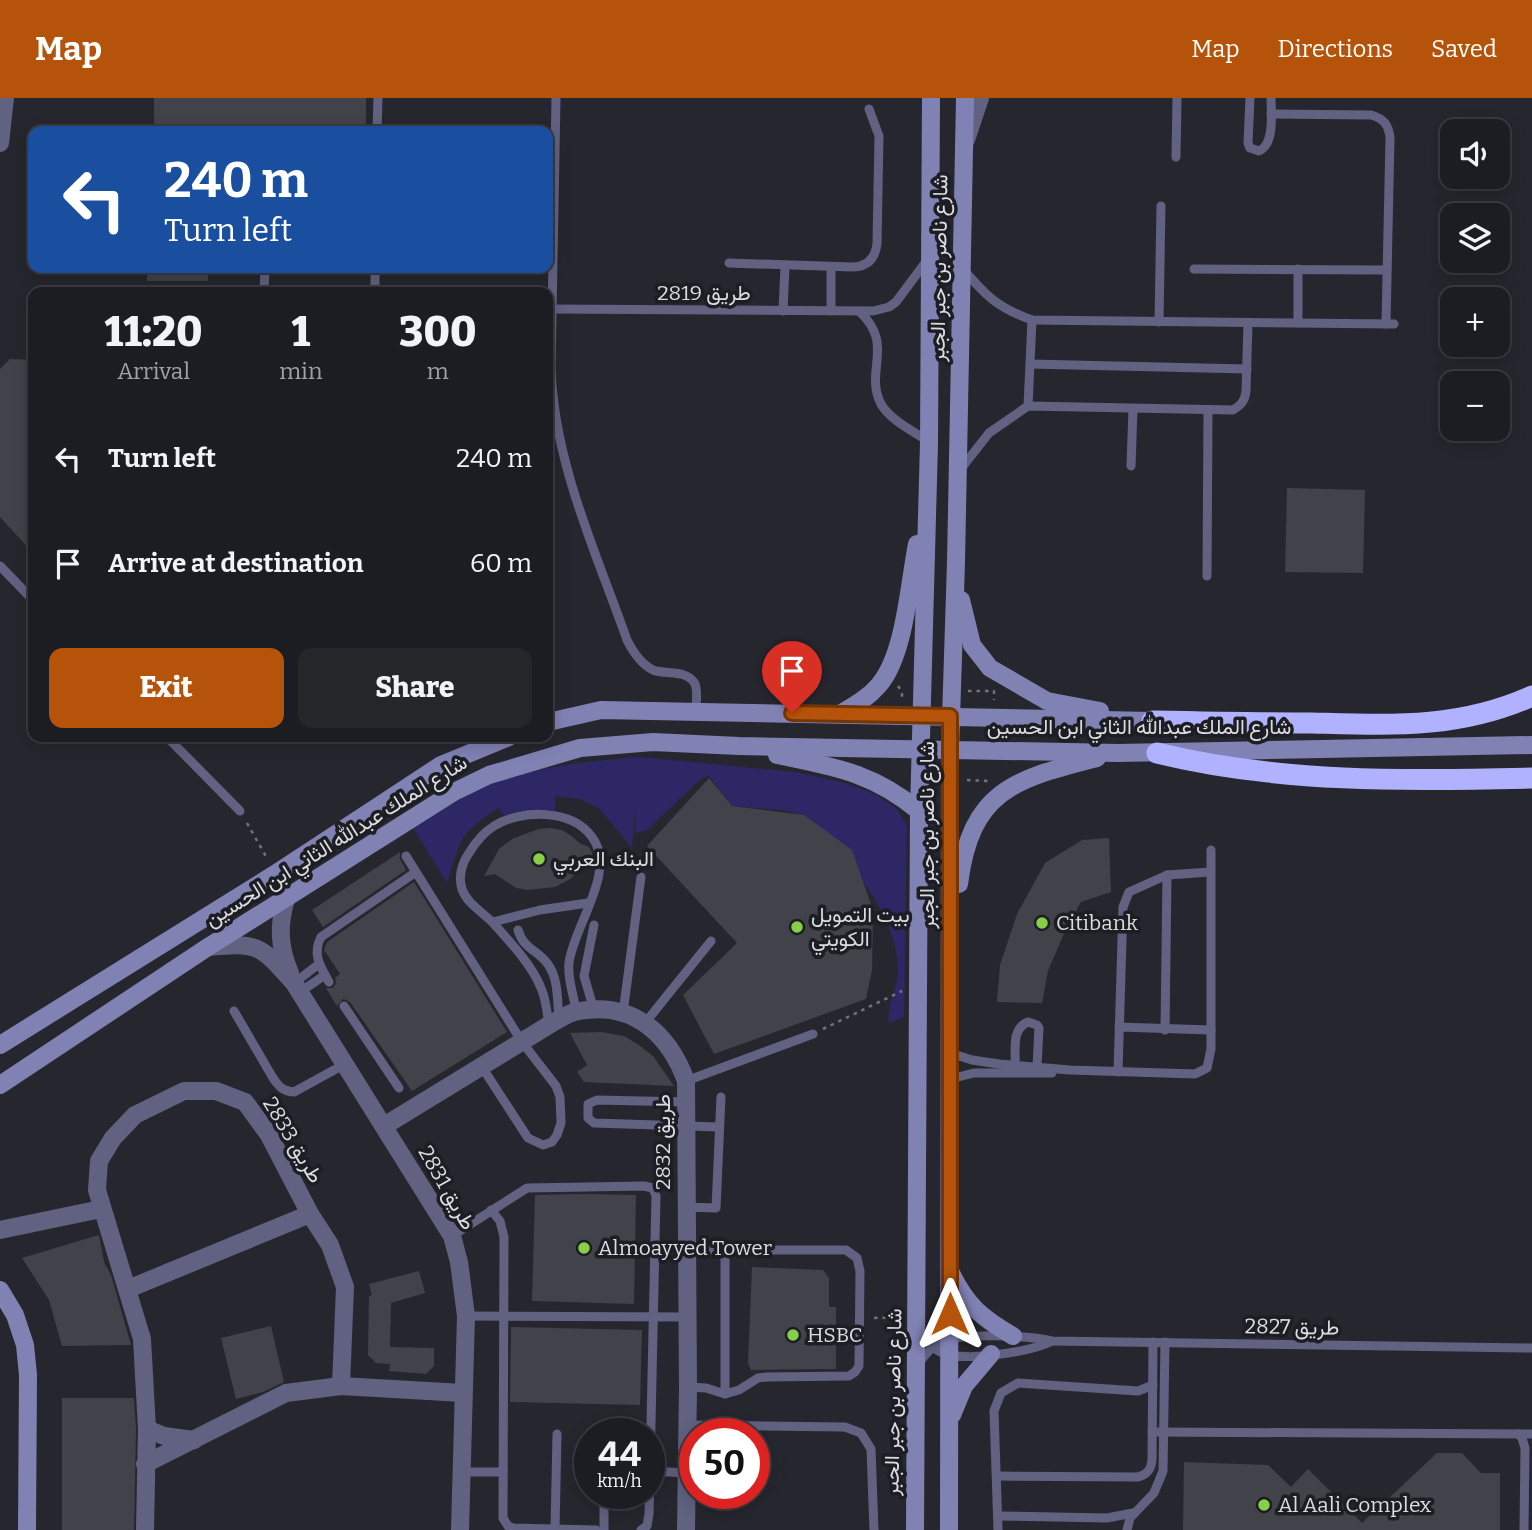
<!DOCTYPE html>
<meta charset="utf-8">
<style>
body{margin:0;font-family:Bitter,Vazirmatn,serif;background:#25262a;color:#f1f3f6;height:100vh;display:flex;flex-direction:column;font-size:26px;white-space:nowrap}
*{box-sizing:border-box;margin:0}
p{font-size:23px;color:#a0a2a5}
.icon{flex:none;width:38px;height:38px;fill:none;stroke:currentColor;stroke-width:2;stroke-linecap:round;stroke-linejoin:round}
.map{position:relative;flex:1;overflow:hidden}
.details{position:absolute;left:28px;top:189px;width:525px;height:455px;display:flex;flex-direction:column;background:#1c1d22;border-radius:14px;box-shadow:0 4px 18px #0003,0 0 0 2px #3a3b40}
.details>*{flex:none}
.top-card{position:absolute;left:28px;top:28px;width:525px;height:147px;border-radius:14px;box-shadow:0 4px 18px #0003,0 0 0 2px #3a3b40;background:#1a4fa0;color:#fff;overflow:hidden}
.fabs{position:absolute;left:1440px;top:21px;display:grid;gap:14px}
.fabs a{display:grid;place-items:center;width:70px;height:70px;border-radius:14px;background:#1c1d22;box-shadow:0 4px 18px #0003,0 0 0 2px #3a3b40;font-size:35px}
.speed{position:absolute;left:574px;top:1320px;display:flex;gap:14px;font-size:35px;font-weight:700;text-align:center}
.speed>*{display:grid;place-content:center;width:91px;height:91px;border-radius:50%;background:#1c1d22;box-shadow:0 4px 18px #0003,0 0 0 2px #3a3b40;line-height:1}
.speed small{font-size:18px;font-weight:400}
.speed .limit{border:10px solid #d22;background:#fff;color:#111}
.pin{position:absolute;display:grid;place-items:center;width:60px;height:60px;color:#fff;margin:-72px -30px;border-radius:50% 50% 50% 0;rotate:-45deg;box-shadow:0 0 7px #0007}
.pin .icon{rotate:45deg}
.me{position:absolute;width:77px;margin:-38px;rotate:0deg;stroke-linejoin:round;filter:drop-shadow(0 0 5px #0008)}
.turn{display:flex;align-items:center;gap:24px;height:147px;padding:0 21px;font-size:32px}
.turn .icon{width:91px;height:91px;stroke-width:2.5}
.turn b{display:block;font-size:49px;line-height:60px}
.eta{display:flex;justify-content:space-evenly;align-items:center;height:119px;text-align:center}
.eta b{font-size:42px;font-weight:800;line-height:49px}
.primary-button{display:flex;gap:14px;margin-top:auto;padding:14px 21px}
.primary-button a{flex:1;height:80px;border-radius:14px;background:#b45309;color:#fff;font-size:28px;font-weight:800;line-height:80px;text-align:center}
.primary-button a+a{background:#25262a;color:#f1f3f6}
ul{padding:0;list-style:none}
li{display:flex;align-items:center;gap:21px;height:105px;padding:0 21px}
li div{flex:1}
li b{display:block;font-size:26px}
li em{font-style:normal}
header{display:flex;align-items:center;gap:42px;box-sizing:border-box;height:98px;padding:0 35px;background:#b45309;color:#fff}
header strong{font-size:33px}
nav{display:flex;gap:38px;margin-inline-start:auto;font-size:24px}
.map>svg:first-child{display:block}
</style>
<header>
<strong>Map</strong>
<nav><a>Map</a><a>Directions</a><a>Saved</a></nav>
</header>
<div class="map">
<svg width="1532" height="1432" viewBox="0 0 1532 1432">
<rect width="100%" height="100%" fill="#26272e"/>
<path fill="#2d2765" d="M639,659L795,674L842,684L873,695L896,710L907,727L904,919L889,925C885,909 900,887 898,868C894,817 859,775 825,739C819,733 810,720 802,717C788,711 750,710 732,708L709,678L702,680L646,733L635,735L636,703L632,750L600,711L580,701L555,698V715L506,721L499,710C456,737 462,741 447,785L413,730C436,717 460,700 484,689C533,669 586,663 639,659Z"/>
<g fill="#42424a">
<path d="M154,0H366V33H232V27H154Z"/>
<rect x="147" y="170" width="61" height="13"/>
<path d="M10,261L33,262V455L0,419V271Z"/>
<path d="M1287,390L1365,392L1363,475L1285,474Z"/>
<path d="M709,680L732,708L804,717L852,752L873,812L872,872L866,901L714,956L683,897L737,845L647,748Z"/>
<path d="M550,730L562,732L570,737L581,746L589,749L592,755V757L585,760L581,770L570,781L555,789L528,792L516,790L495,776L484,778L499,751L512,741L538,731Z"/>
<path d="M1109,740L1111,794L1081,804L1065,833L1048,873L1042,905L997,904L1000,867L1017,816L1045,765L1082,742Z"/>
<path d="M400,754V761L406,772L323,829L312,812Z"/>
<path d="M414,784L507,934L412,993L350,904L343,901L337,908L326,890H333L336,885L335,880L340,876L324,852L327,844Z"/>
<path d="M601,934L624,938L639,947L653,958L674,988L584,984L577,974L587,967L570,935Z"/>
<path d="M585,1096L636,1097L634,1206L532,1203L535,1097Z"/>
<path d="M99,1137L104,1164L111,1177L131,1247L62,1248L49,1202L22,1160Z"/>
<path d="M752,1169L823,1172L829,1180V1209H836V1271L751,1272L748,1265Z"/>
<path d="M419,1173L425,1195L391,1205L390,1249L434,1250V1268L426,1276L389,1273L390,1266L376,1265L368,1257L369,1198L372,1197L369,1186Z"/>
<path d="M271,1228L284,1284L263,1294L236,1301L221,1240Z"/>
<path d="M511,1229L642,1232L640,1307L510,1304Z"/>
<path d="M62,1300H134L136,1331L134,1432H62Z"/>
<path d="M1437,1355H1462L1481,1375H1500V1432H1183L1184,1364L1268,1367L1291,1389L1308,1371L1362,1425Z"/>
</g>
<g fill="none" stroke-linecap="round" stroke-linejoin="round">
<g stroke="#73747a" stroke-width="2.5" stroke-dasharray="3.5 5" stroke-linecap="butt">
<path d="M898,588L902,594V601"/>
<path d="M968,593H994V602"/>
<path d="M967,682L988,683"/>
<path d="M247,725L268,762"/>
<path d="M823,931L902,893"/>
<path d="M874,1220L898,1219"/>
</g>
<g stroke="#616281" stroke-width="9">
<path d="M556,0L551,270C554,365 596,454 627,542C633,554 641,566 653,572C665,577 688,571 695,586C698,593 696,605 696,614"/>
<path d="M1250,0L1248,45L1250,50L1259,53C1275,46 1271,15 1271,0"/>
<path d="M1271,16L1371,17C1384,21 1388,26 1390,39L1386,226"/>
<path d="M377,33L378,0"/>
<path d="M1176,59L1177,0"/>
<path d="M729,165L852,169C867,169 875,161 877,146L879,38L869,11"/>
<path d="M963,171C986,198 998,210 1032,222L1394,226"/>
<path d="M1194,171L1386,172"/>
<path d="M264,194L265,170"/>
<path d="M375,194V170"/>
<path d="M548,211L873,213L889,209L896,204L928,161"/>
<path d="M783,213L785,168"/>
<path d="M831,213V169"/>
<path d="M860,214C895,247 864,273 881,306C890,322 913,333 928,343"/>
<path d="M1159,224L1161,108"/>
<path d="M1298,225V171"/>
<path d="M1030,266L1247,271"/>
<path d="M1028,308L1032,222"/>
<path d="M1131,368L1133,311"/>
<path d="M960,372L989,335L1028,308L1233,312C1241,307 1245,303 1246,293L1248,225"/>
<path d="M0,468L33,502"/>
<path d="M1207,478L1208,312"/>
<path d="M167,639L240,713"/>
<path d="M406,758L522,944L556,988L560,999L561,1025L557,1037L552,1044L543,1047L528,1040L482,969"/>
<path d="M493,824L540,812L588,805"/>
<path d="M518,832C523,850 537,852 547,865C559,880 557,903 559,921"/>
<path d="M329,884C320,868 312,856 321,839L416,774"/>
<path d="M294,885L319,866"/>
<path d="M300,894L325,877"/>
<path d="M344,908L399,990"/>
<path d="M594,912L584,878L594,827"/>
<path d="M234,913L273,980C279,989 283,993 294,994L345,966"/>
<path d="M623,915L641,779"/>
<path d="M645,925L711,843"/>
<path d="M549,927C547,914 546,901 541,890C532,867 510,844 494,826C483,814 467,806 462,791C458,779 462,765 469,755C475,745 483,735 494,728C522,711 572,711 592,739C618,773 573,829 569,865C567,880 574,898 576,913"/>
<path d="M1119,929L1211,932"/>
<path d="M1165,932L1167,777"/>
<path d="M950,955L972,962L999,966L1070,972L1195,976L1207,970L1211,951V752"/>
<path d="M1015,967C1016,951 1011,931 1028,924L1037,927L1039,930L1037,968"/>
<path d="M1118,974L1123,809L1129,794L1167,777L1210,774"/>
<path d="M950,981L974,975H1052"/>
<path d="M686,983L813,936"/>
<path d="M686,1004L597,1002L588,1006V1020L594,1025L719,1029"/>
<path d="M686,1109L716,1110L721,999"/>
<path d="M491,1112L500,1123L504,1139L503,1420L508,1428L513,1430L596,1432"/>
<path d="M452,1138L527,1090L644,1088L653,1090L656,1098L649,1416L647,1428L641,1432"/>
<path d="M687,1152H846L857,1160L860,1173L859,1268L855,1274L849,1278L767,1279L758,1280L739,1292L725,1296L706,1290L688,1289"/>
<path d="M466,1218L687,1219"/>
<path d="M919,1232C926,1241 932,1251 943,1255C964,1264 1031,1254 1052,1243"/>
<path d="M918,1267C924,1257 931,1249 942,1244C961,1235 1030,1237 1052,1243L1532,1250"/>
<path d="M725,1296V1152"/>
<path d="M688,1327L845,1329L861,1335L871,1351L874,1432"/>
<path d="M1152,1334L1532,1336"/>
<path d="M1518,1336L1522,1340L1525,1350L1524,1432"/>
<path d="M650,1373L687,1375"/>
<path d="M461,1374H503"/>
<path d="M997,1378L1137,1379C1147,1377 1151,1372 1152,1362L1153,1244"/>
<path d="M604,1395V1432"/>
<path d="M999,1418L1107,1420L1133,1415"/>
<path d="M555,1431L557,1336"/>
<path d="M998,1432L994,1313L1001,1295L1018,1285L1138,1293L1153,1287"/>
<path d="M1127,1432L1130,1420L1154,1395L1163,1373L1165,1244"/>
</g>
<g stroke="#616281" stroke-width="18">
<path d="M966,42L980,0"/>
<path d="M0,45L5,0"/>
<path d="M286,801C278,828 279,849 290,875"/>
<path d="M208,849C259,844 260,847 294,885L452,1138L459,1164L466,1218L460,1432"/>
<path d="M384,1028L549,927C558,922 569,914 579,913C633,903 669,936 686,983L688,1289L686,1432"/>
<path d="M0,1132L101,1111"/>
<path d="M128,1191L310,1116"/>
<path d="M147,1331L164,1338L194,1342"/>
<path d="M145,1366L286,1295L341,1288L463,1295"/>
<path d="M145,1432L147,1331L142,1241L97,1092L99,1063L113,1040L135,1017L184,993H216L245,1004L269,1037L310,1116L330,1147L345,1189L341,1288"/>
</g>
<g stroke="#8182b4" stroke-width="18">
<path d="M961,502L972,547L990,570L1047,603L1100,613"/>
<path d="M840,616C855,607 868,600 879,587C905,557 909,486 917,446"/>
<path d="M548,624L601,612L1152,623"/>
<path d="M777,657C834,669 872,674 919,713"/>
<path d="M959,786C971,691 1016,681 1097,660"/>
<path d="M0,947L275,776L441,667L509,639"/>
<path d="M0,987L208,849L454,694L489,677L580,650L653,644L739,648L1118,655L1532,647"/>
<path d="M951,1175C967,1208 982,1220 1013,1238"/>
<path d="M0,1192L15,1217L25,1247L28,1277L27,1432"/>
<path d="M952,1317L964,1288L991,1256"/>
<path d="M915,1432L919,713L929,345L931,0"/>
<path d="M949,1432L950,652L956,464L965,0"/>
</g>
<g stroke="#b0b2ff" stroke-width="21">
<path d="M1152,623C1205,624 1259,625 1312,625C1390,627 1459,631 1532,598"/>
<path d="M1157,655C1279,685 1407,683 1532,680"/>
</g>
</g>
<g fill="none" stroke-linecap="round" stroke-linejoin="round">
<g stroke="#753606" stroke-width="18">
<path id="route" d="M792,615L950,618V1216"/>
</g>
<use href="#route" stroke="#b45309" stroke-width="12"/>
</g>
<g fill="#88cf49" stroke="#1d1d24" stroke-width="2.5">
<circle cx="539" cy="761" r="7"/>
<circle cx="1042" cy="825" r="7"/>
<circle cx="797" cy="829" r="7"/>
<circle cx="584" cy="1150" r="7"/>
<circle cx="793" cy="1237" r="7"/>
<circle cx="1264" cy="1407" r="7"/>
</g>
<g text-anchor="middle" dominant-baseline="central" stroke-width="7" stroke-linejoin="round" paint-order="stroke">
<g font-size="21" fill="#dbdce1" stroke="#1d1d24">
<text transform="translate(939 170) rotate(-89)">شارع ناصر بن جبر الجبر</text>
<text x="704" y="195">طريق 2819</text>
<text x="1139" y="629">شارع الملك عبدالله الثاني ابن الحسين</text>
<text transform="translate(927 737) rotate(-90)">شارع ناصر بن جبر الجبر</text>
<text transform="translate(336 743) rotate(-32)">شارع الملك عبدالله الثاني ابن الحسين</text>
<text transform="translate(293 1042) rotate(59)">طريق 2833</text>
<text transform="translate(663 1044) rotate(-90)">طريق 2832</text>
<text transform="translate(447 1090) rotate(60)">طريق 2831</text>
<text transform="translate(1292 1229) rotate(1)">طريق 2827</text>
<text transform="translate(893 1304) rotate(-89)">شارع ناصر بن جبر الجبر</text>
</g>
<g font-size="21" fill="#dbdce1" stroke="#1d1d24" text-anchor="start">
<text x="553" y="761">البنك العربي</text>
<text x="811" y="817">بيت التمويل<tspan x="811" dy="24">الكويتي</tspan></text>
<text x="1056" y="825">Citibank</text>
<text x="598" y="1150">Almoayyed Tower</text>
<text x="807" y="1237">HSBC</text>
<text x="1278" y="1407">Al Aali Complex</text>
</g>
</g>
</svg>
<div class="fabs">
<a><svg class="icon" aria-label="sound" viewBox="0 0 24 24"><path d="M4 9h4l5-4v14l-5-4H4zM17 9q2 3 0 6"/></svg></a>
<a><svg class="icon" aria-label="layers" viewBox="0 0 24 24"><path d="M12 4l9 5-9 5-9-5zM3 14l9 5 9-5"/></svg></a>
<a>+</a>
<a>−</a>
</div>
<div class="speed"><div>44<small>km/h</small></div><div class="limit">50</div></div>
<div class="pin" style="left:792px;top:615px;background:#d93025"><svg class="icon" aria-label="arrive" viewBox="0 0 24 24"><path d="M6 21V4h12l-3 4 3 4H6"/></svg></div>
<svg class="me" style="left:950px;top:1216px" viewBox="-20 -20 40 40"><path d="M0-17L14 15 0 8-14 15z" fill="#b45309" stroke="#fff" stroke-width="4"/></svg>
<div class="top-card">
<div class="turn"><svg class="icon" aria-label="left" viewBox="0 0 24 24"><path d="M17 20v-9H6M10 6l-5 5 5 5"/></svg><div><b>240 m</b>Turn left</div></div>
</div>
<section class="details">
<div class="eta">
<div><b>11:20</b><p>Arrival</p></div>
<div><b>1</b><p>min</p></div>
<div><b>300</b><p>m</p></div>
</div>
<ul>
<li><svg class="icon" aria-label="left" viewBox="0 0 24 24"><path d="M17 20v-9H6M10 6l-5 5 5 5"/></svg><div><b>Turn left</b></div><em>240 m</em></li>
<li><svg class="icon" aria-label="arrive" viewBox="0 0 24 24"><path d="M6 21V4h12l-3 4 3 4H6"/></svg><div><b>Arrive at destination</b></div><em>60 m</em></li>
</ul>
<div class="primary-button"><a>Exit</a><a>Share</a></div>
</section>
</div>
